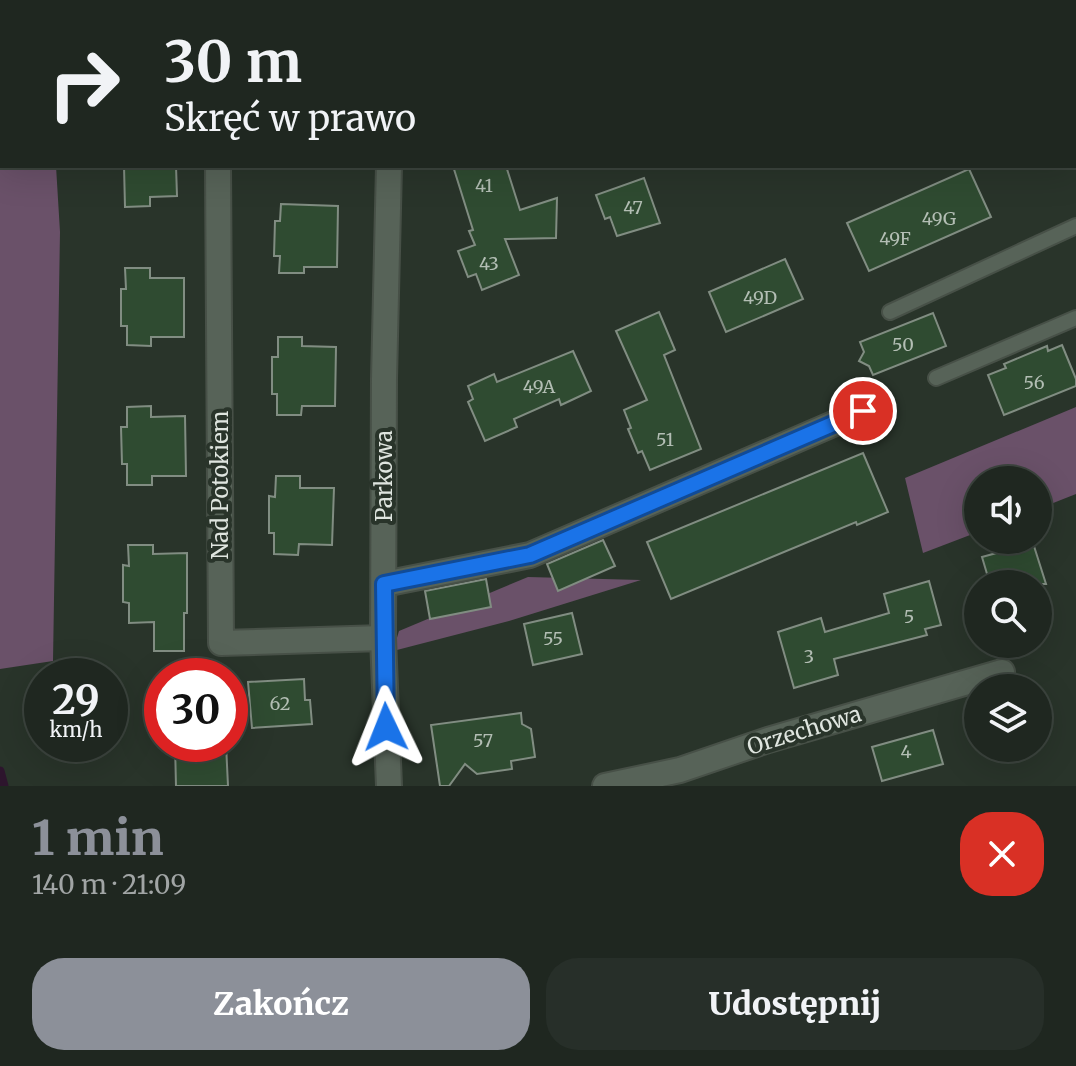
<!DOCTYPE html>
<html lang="pl">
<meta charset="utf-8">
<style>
body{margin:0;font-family:Merriweather,serif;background:#272f29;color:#f1f3f6;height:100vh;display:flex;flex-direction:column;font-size:30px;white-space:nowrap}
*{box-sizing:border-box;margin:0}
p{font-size:26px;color:#a1a5a5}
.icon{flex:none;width:44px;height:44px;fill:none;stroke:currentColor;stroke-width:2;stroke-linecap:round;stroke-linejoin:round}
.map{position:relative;height:786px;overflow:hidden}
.drawer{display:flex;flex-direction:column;background:#1f2720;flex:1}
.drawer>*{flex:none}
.guide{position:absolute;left:0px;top:0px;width:1076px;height:168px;box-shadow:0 8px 32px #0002,0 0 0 2px #3c443e;background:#1f2720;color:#f1f3f6;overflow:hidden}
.fabs{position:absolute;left:964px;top:466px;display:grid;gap:16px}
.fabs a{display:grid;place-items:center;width:88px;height:88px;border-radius:50%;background:#1f2720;box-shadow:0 8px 32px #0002,0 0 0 2px #3c443e;font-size:40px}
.speed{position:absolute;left:24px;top:658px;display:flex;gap:16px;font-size:40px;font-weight:700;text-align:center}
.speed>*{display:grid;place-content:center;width:104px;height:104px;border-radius:50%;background:#1f2720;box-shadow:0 8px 32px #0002,0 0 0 2px #3c443e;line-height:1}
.speed small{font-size:20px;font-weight:400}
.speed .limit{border:12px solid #d22;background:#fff;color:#111}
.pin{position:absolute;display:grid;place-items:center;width:68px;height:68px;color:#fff;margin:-34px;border:4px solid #fff;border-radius:50%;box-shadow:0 2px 8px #0007}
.me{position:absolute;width:88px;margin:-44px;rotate:358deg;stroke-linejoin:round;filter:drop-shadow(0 0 6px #0008)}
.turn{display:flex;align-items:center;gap:28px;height:168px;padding:0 32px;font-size:36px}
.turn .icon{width:104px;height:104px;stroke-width:2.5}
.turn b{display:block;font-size:56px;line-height:68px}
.round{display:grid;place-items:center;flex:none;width:84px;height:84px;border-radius:32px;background:#272f29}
.summary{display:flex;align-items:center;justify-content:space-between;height:136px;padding:0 32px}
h1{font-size:48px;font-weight:800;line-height:60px;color:#8c9099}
.primary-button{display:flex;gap:16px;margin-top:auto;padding:16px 32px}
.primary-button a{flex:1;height:92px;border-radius:32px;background:#8c9099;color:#fff;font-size:32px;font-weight:800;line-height:92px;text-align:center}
.primary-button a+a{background:#272f29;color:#f1f3f6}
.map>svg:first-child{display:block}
</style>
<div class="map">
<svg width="1076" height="786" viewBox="0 0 1076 786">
<rect width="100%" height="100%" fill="#29342a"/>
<g fill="#6a5169">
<path d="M0,0H48V2H2V166H56L60,232L53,661L0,669Z"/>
<path d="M1076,407V494L1038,509V480H978V532L923,553L905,478Z"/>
<path d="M528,577L641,580L509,621L393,651L399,631Z"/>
</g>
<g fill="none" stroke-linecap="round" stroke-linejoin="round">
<path stroke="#2d152d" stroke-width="9" d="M0,771L4,786"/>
</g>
<g fill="#2f4b31" stroke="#818d82" stroke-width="2">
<path d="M124,166H176L177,196L150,197V206L125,207Z"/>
<path d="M453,166H506L520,210L557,198L556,238L505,239L519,275L482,290L476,274L468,277L458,251L475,245L469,231L473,230Z"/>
<path d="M969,169L991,217L869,271L847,223Z"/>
<path d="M644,178L660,223L617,236L610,217L605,219L596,195Z"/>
<path d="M281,204L338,206L337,267H304V273H279L280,256H274L275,221H280Z"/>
<path d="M785,259L803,299L726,332L709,292Z"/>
<path d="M125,268H150V278H184V337H151V346L127,345V326H121V289H126Z"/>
<path d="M659,312L675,350L664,355L701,449L650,470L642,451L638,453L628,429L631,428L624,410L647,400L616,331Z"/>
<path d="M933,313L946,346L873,375L869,366L859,361L864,352L860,342Z"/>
<path d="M278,337H302V346L336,347L335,406H302L301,415H277V394H272V357H278Z"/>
<path d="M1062,345L1076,379V386L1004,415L988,375L1006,368L1004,364L1047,346L1048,351Z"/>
<path d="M573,351L591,391L561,405L559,399L514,419L517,427L485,441L468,402L473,399L468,386L494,374L497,382Z"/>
<path d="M151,406V417L185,416L186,476H152V485H127V464H122L121,427H127V407Z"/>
<path d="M863,453L888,512L857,525L856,522L671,599L647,542Z"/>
<path d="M276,476H300V488H334L332,545L299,544L298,555L274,554V533H269V496L275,497Z"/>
<path d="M603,540L615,566L558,591L547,564Z"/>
<path d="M1033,543L1046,584H990L982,557Z"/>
<path d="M128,545H153V554L187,553V613H184V651H154V622L129,623V603L123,602V565L129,566Z"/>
<path d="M486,579L491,607L430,619L425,591Z"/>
<path d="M929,581L941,625L925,629L927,635L834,659L838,675L794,688L778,632L821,618L825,632L889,613L884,594Z"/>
<path d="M572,613L582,654L533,665L524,624Z"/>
<path d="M304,679L305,700H310L312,724L252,728L248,682Z"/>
<path d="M521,713L522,724L531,729L535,757L511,761L512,769L477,774L465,764L449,786H440L431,725Z"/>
<path d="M933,730L943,764L882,781L872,747Z"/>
<path d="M175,744H226L228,786H176Z"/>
</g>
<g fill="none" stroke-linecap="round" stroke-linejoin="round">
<g stroke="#475047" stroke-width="18">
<g id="lane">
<path d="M890,312L1076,226"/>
<path d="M936,378L1076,318"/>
</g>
</g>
<g stroke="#475047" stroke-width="28">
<g id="street">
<path d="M220,2V0"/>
<path d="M392,2V0"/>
<path d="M218,166L221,643L383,638"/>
<path d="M384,584L530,555L863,411"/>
<path d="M389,786L383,638L384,379L389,166"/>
<path d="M605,786L680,770L768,740L1002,672"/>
</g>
</g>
<use href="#lane" stroke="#576358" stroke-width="14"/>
<use href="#street" stroke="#576358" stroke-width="24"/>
</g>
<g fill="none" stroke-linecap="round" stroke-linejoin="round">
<g stroke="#114b97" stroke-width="20">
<path id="route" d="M386,727L384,584L530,555L863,411"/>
</g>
<use href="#route" stroke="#1a73e8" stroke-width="14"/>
</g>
<g text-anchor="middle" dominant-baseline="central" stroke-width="8" stroke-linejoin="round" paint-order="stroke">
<g font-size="18" fill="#b3beb4">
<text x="484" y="185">41</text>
<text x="633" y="207">47</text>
<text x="939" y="218">49G</text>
<text x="895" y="238">49F</text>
<text x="489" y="263">43</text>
<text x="760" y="297">49D</text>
<text x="903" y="344">50</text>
<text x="1034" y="382">56</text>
<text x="539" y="386">49A</text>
<text x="665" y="439">51</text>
<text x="909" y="616">5</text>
<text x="553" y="638">55</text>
<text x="809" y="656">3</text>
<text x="280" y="703">62</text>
<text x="483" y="740">57</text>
<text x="906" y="751">4</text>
</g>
<g font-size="22" fill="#dfe5df" stroke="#29342a">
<text transform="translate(384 476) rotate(-90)">Parkowa</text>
<text transform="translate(220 485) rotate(-90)">Nad Potokiem</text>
<text transform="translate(804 730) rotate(-17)">Orzechowa</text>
</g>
</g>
</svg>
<div class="fabs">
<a><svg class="icon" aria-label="sound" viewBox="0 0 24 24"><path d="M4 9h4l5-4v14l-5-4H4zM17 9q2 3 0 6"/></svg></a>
<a><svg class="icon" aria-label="search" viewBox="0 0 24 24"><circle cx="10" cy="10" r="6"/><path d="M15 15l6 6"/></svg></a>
<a><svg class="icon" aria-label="layers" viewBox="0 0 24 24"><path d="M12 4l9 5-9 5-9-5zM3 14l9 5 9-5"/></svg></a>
</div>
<div class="speed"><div>29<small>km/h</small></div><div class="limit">30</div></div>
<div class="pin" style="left:863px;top:411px;background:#d93025"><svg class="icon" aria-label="arrive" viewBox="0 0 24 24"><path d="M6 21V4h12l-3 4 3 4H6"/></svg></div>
<svg class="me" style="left:386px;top:727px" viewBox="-20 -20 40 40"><path d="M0-17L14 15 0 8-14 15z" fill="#1a73e8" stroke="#fff" stroke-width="4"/></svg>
<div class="guide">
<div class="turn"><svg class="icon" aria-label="right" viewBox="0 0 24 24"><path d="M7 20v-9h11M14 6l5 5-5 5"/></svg><div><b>30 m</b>Skręć w prawo</div></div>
</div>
</div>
<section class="drawer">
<div class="summary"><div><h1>1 min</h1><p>140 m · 21:09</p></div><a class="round" style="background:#d93025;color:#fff"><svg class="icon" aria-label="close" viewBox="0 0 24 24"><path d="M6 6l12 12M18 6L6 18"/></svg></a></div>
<div class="primary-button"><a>Zakończ</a><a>Udostępnij</a></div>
</section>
